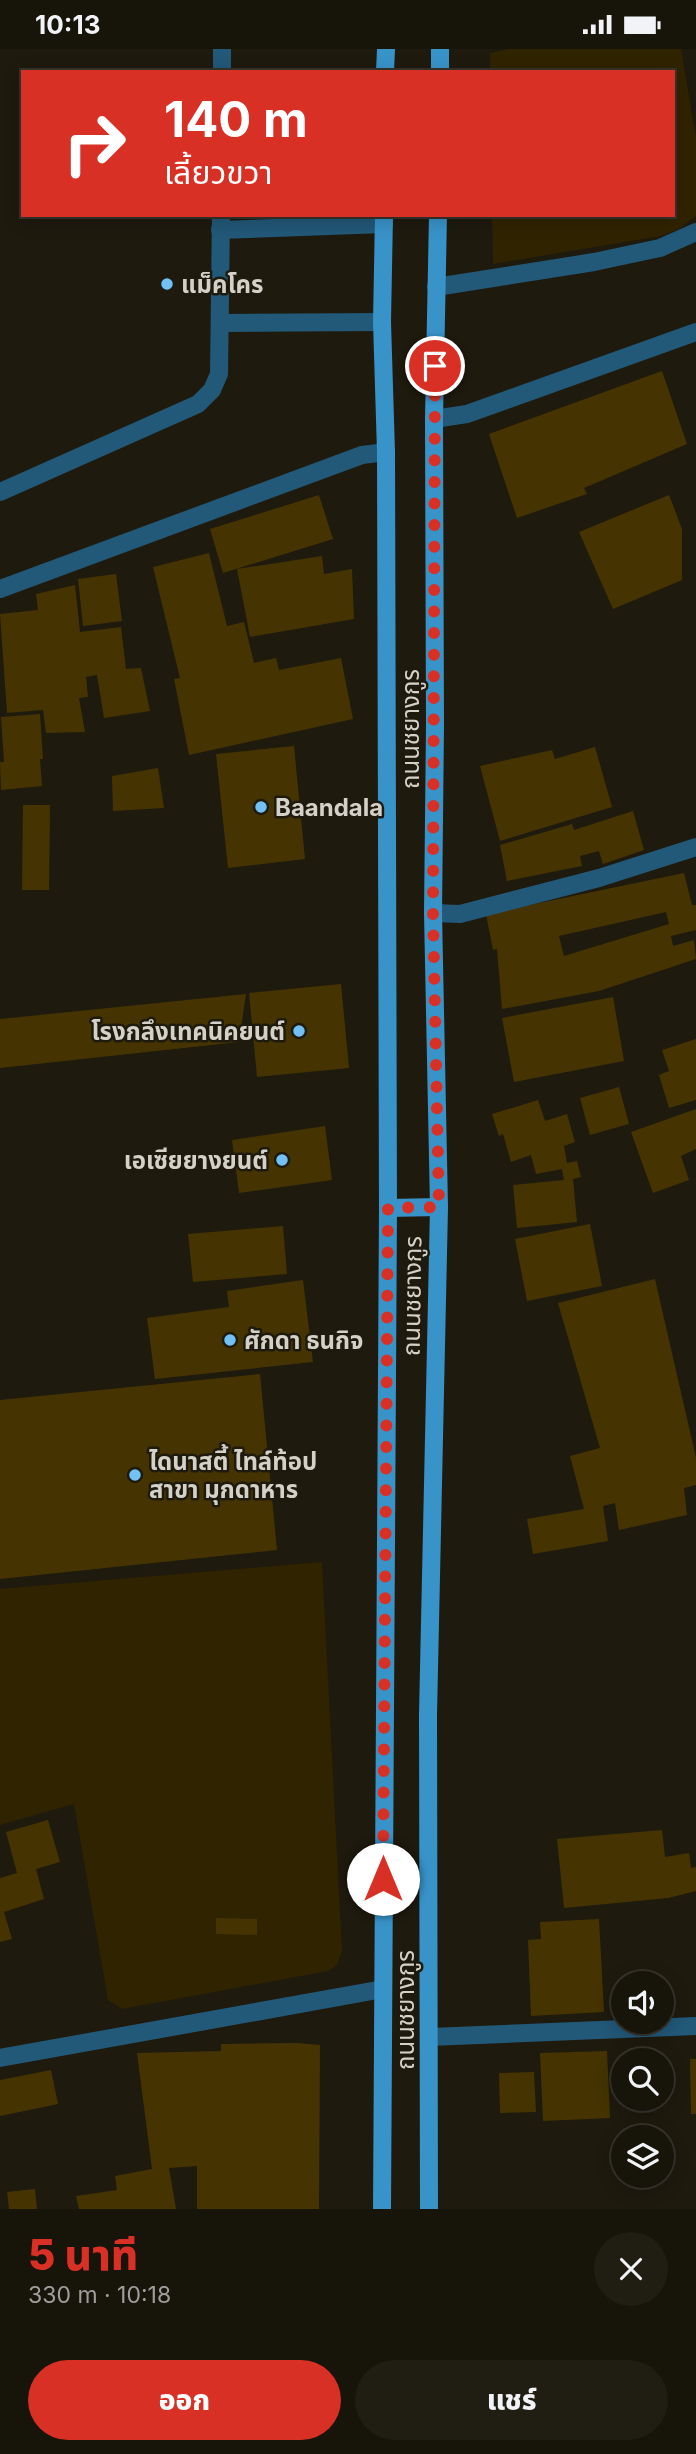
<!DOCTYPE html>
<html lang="th">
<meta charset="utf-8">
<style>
body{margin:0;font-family:Inter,"Noto Sans Thai",sans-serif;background:#201d13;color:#f1f3f6;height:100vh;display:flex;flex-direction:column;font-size:26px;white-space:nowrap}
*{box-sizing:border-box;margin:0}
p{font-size:23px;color:#9e9e9c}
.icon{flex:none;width:38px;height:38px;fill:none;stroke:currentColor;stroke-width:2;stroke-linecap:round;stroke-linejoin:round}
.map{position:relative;height:2160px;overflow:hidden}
.sheet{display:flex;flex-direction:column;background:#17140a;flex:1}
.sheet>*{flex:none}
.top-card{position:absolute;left:21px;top:21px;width:654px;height:147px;border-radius:0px;box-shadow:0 4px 18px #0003,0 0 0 2px #36332b;background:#d93025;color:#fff;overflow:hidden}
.controls{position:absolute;left:611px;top:1922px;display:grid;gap:14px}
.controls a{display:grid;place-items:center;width:63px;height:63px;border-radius:50%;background:#17140a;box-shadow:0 4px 18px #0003,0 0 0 2px #36332b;font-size:35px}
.pin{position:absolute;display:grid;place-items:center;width:60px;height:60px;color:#fff;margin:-30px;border:4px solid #fff;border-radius:50%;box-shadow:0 2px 7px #0007}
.me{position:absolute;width:77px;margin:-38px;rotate:0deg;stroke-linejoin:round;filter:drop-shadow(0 0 5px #0008)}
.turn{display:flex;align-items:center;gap:24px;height:147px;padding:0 28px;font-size:32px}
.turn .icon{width:91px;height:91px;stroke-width:2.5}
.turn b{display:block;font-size:49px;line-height:60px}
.round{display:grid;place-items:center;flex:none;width:74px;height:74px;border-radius:37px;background:#201d13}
.summary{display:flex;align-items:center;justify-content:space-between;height:119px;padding:0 28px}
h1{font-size:42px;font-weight:800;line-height:52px;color:#d93025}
.cta{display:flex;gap:14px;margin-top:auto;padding:14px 28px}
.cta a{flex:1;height:80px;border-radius:42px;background:#d93025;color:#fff;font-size:28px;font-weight:800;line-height:80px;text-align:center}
.cta a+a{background:#201d13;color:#f1f3f6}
.status{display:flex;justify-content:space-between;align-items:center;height:49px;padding:0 35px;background:#17140a;direction:ltr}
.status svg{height:19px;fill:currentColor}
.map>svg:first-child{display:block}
</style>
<div class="status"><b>10:13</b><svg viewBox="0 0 49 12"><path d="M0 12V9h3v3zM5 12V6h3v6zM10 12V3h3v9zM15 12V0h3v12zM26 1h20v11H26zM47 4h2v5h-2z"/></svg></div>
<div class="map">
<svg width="696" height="2160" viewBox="0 0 696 2160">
<rect width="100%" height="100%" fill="#1f1a0e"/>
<g fill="#302300">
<path d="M509,0H681L696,88V167L679,180L661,187L493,215L492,166H674V23H490V4Z"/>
<path d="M322,1513L342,1902L337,1916L328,1922L122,1960L108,1951L74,1755L0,1776V1540Z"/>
</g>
<g fill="#453402" fill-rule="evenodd">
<path d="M662,322L687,395L584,439L587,445L517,469L489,385Z"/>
<path d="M319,446L333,490L223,524L210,480Z"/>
<path d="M669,446L682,480V531L613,560L579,483Z"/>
<path d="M209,504L227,577L244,573L254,614L276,609L279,621L341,609L353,670L189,706L174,630L180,629L153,518Z"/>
<path d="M322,507L324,525L352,520L354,570L250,588L237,520Z"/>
<path d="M116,525L122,572L83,577L78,530Z"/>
<path d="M75,536L80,583L121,578L126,620L141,619L150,662L104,669L97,626L86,628L88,648L79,649L85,683L46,684L43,661L7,664L0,565L38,561L36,545Z"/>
<path d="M40,665L43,710H40L42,737L1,741L0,713H4L1,668Z"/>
<path d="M294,697L305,810L228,819L216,705Z"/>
<path d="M595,698L612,758L500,792L480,717L552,701L555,710Z"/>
<path d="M158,719L164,759L113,762L112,727Z"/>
<path d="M23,756H50L49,841H22Z"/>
<path d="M633,762L644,801L603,815L599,802L580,807L582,817L507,832L500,796L572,775L574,781Z"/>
<path d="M684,824L692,856H696V881L671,887L673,897L694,891L696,910L599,942L502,960L497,900L493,901L486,865ZM666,863L669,875L564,907L559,887Z"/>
<path d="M341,935L349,1019L257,1028L249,944Z"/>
<path d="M246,945L239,993L0,1019V970Z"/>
<path d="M613,948L624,1012L514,1033L502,969Z"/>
<path d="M696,990V1051L669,1059L659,1026L669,1022L662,1001Z"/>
<path d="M619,1038L629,1075L590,1086L580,1049Z"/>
<path d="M538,1051L545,1072L567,1065L575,1093L564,1097L567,1114L577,1112L581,1128L573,1130L577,1173L517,1179L513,1136L564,1131L562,1120L536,1125L531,1106L511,1113L503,1085L499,1087L492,1065Z"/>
<path d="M696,1060V1100L681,1107L689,1131L653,1144L631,1083Z"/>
<path d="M325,1077L332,1131L239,1144L232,1091Z"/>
<path d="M590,1175L602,1237L527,1252L515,1190Z"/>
<path d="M283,1177L287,1225L193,1233L188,1185Z"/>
<path d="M655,1230L696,1409V1436L684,1439L687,1466L619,1481L615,1454L603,1457L608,1492L533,1505L527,1470L584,1460L570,1407L600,1399L558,1254Z"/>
<path d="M303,1231L313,1313L155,1330L147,1269L229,1258L227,1242Z"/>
<path d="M260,1325L277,1501L0,1530V1351Z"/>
<path d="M48,1771L60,1813L36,1820L44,1850L4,1863L12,1890L0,1893V1829L17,1824L6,1783Z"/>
<path d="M662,1781L665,1808L689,1804L691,1819L696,1818V1842L668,1849L564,1859L557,1790Z"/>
<path d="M216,1869L257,1870V1886L216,1885Z"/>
<path d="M599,1870L604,1963L531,1967L528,1891L541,1890L540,1873Z"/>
<path d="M297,1994L320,1996L319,2160H197V2117L169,2119L176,2160H79L76,2147L117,2141L115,2127L152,2120L137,2004L221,2002V1995Z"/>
<path d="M607,2002L610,2069L543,2072L540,2004Z"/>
<path d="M690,2010H696V2065H691Z"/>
<path d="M51,2021L58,2055L0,2067V2031Z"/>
<path d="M534,2023L536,2063L500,2064L499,2024Z"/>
<path d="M35,2140L37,2160H9L7,2143Z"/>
</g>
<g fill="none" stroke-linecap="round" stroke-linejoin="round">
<g stroke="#225878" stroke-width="18">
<path d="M222,23V0"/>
<path d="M220,181L384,175"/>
<path d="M436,238L594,213L660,199L696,183"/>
<path d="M220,274L382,273"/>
<path d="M434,370L467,365L696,283"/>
<path d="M0,443L198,355L212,341L219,325L221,166"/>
<path d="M0,540L362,406L386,403"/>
<path d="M433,864L460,865L599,829L696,798"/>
<path d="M430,1988L696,1977"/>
<path d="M0,2009L383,1940"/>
</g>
<g stroke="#3893c9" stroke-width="18">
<path d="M385,23L386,0"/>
<path d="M440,23V0"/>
<path d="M388,1159L439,1158"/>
<path d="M382,2160L388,1159L386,403L382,273L384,166"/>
<path d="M429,2160L428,1666L439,1158L433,864L435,676L434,370L438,166"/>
</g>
</g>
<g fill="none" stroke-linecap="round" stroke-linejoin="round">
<path stroke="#d93025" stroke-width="12" stroke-dasharray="0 21.6" d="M383,1830L388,1159L439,1158L433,864L435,317"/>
</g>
<g fill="#71c1f5" stroke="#1f1a0e" stroke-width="2.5">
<circle cx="167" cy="235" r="7"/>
<circle cx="261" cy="758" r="7"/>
<circle cx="299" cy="982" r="7"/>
<circle cx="282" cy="1111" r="7"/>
<circle cx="230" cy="1291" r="7"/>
<circle cx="135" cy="1426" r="7"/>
</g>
<g text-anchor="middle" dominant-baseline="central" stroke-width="5" stroke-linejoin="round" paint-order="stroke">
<g font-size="24" font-weight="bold" fill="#d4d1c9" stroke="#1f1a0e" text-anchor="start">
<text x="181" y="235">แม็คโคร</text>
<text x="275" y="758">Baandala</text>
<text x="285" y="982" text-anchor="end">โรงกลึงเทคนิคยนต์</text>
<text x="268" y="1111" text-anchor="end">เอเซียยางยนต์</text>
<text x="244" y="1291">ศักดา ธนกิจ</text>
<text x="149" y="1412">ไดนาสตี้ ไทล์ท้อป<tspan x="149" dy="28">สาขา มุกดาหาร</tspan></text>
</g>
<g font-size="24" fill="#d4d1c9" stroke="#1f1a0e">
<text transform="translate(410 680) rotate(-90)">ถนนชยางกูร</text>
<text transform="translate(412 1247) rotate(-89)">ถนนชยางกูร</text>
<text transform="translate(405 1961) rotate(-90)">ถนนชยางกูร</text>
</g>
</g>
</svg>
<div class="controls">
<a><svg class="icon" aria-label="sound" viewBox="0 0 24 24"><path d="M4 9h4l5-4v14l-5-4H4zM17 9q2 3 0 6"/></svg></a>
<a><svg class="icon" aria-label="search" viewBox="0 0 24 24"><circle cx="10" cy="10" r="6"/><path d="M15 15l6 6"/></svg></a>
<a><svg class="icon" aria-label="layers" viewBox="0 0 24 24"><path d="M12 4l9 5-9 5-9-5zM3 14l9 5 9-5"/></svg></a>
</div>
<div class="pin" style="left:435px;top:317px;background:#d93025"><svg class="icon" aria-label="arrive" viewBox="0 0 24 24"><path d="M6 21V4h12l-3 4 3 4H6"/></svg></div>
<svg class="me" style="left:383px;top:1830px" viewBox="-20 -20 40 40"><circle r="19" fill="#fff"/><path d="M0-13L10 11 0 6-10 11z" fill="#d93025"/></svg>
<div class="top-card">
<div class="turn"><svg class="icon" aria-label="right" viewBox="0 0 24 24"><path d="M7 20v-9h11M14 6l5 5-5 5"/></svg><div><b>140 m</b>เลี้ยวขวา</div></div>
</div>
</div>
<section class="sheet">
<div class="summary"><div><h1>5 นาที</h1><p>330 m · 10:18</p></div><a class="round"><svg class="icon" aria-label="close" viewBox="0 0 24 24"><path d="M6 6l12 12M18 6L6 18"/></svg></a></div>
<div class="cta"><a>ออก</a><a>แชร์</a></div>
</section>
